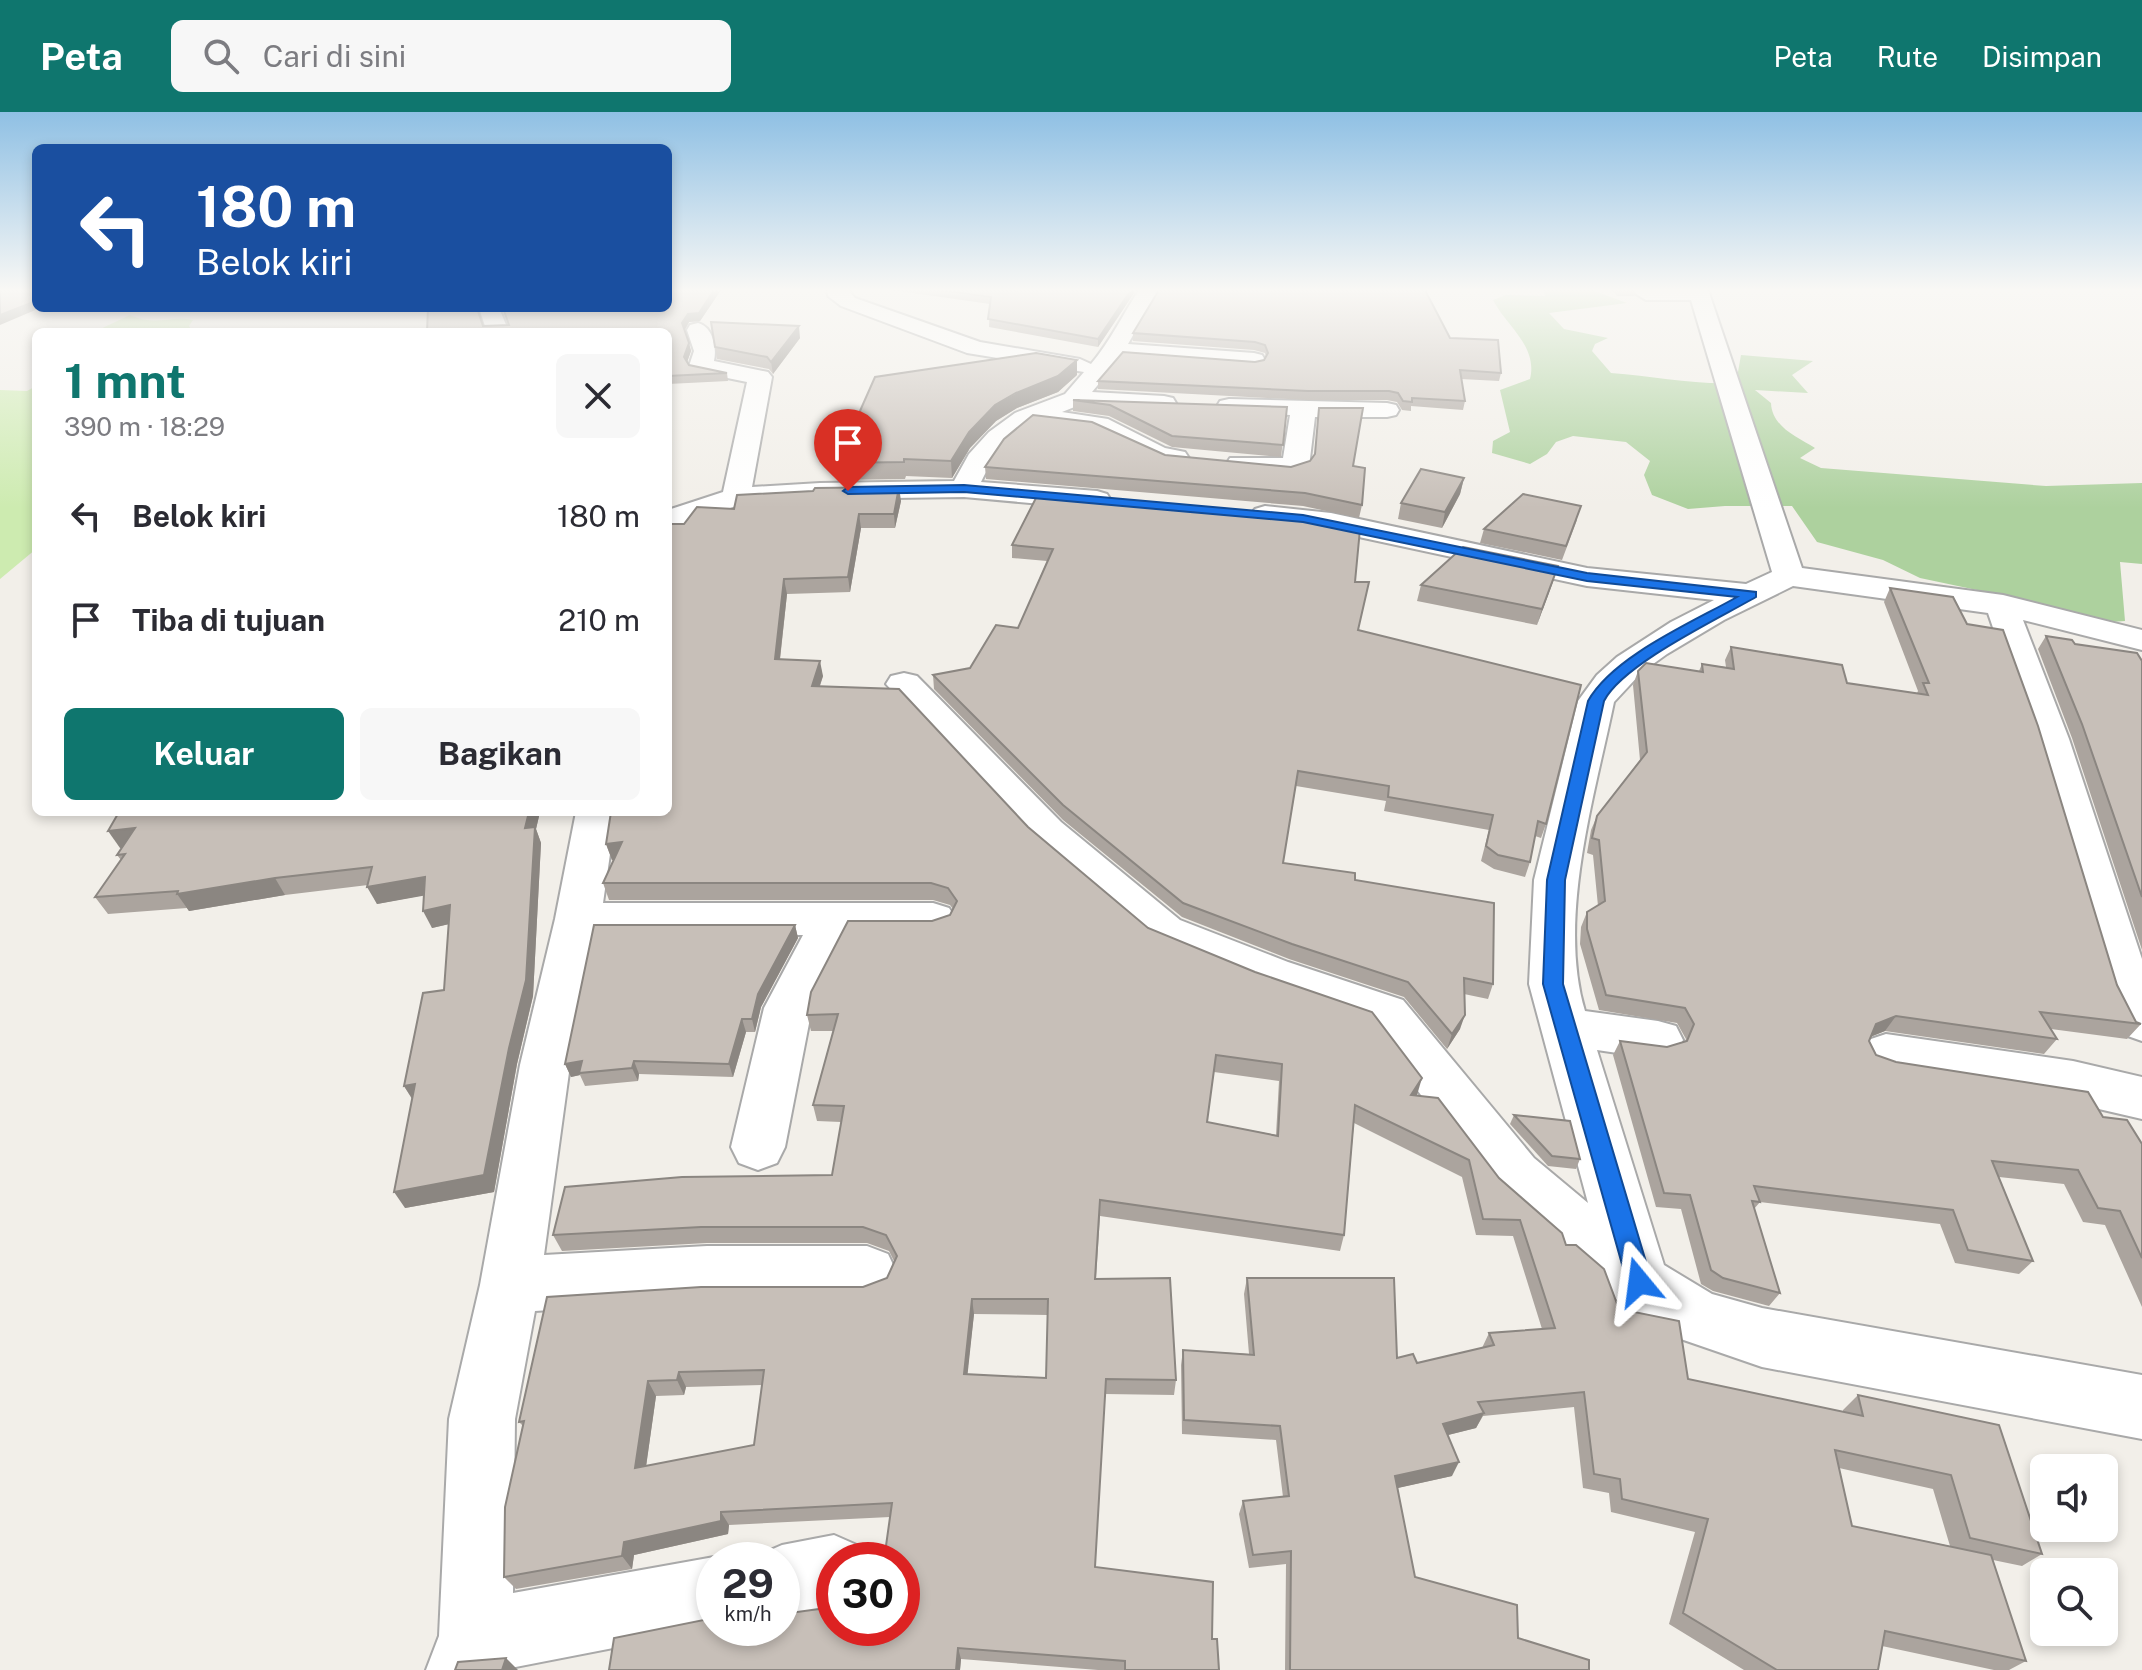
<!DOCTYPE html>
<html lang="id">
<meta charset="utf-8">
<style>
body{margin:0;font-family:"Public Sans",sans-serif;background:#f7f7f7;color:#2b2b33;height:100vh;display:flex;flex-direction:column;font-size:30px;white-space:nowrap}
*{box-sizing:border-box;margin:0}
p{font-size:26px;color:#7c7c81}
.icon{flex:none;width:44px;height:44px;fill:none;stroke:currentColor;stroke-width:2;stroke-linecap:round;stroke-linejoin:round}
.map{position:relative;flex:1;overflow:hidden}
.details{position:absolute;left:32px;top:216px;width:640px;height:488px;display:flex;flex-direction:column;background:#fff;border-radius:12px;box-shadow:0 4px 12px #0003}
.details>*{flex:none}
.banner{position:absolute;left:32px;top:32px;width:640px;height:168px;border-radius:12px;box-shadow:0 4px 12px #0003;background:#1a4fa0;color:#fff;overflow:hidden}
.tools{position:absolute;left:2030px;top:1342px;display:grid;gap:16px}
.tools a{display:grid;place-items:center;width:88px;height:88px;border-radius:12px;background:#fff;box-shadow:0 4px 12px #0003;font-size:40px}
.speed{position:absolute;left:696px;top:1430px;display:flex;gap:16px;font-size:40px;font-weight:700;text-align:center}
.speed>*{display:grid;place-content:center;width:104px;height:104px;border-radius:50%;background:#fff;box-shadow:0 4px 12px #0003;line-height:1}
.speed small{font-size:20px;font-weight:400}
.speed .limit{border:12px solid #d22;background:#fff;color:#111}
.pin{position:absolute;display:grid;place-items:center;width:68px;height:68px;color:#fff;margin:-82px -34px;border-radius:50% 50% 50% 0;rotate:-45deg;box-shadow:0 0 8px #0007}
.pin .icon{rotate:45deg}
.me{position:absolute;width:88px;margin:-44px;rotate:344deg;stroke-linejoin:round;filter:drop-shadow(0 0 6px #0008)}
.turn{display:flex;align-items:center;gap:28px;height:168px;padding:0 32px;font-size:36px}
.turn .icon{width:104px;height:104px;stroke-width:2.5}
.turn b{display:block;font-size:56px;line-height:68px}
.round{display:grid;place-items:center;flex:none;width:84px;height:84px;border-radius:12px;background:#f7f7f7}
.headline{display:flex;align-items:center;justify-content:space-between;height:136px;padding:0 32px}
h1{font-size:48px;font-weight:700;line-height:60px;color:#0f766e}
.button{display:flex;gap:16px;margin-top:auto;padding:16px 32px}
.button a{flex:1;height:92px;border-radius:12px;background:#0f766e;color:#fff;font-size:32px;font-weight:700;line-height:92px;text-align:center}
.button a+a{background:#f7f7f7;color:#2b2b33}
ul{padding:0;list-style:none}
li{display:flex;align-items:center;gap:24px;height:104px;padding:0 32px}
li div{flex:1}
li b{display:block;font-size:30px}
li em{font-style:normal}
header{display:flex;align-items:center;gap:48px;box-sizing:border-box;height:112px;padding:0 40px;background:#0f766e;color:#fff}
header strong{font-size:38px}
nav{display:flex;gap:44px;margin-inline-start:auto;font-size:28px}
.search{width:560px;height:72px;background:#f7f7f7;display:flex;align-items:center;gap:20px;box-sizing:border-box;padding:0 28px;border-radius:12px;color:#7c7c81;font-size:30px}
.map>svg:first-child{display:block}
</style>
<header>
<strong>Peta</strong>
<div class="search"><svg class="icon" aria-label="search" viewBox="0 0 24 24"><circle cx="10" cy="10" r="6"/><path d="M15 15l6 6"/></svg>Cari di sini</div>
<nav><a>Peta</a><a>Rute</a><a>Disimpan</a></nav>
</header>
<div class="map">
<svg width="2142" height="1558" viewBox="0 0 2142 1558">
<rect width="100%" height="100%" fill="#f2efe9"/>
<g fill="#cdebb0">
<path d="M130,203C158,215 169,203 193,208L189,214L193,220H150L146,217L94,220Z"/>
<path d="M36,274V437L0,467V278L27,279Z"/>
</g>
<path fill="#add19e" d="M1543,178H1592L1627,191L1549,201L1564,217L1608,226L1595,232L1592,239L1611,261C1654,264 1694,273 1736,271L1741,243L1813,249L1792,263L1808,281L1755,278L1771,291C1772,315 1797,325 1815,336L1800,346L1821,356L2046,374L2142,371V452L2120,450L2125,509L2098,511L1991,481L1920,466L1883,448L1817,430L1792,394H1725L1688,397L1652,383L1644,363L1650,349L1626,330L1573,324L1556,330L1547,342L1530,352L1492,341L1493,329L1510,320L1500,278L1530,267C1538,234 1507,215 1493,188L1506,183L1545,184Z"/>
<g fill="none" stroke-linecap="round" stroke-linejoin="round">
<g stroke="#a9a9a9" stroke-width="4">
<g id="minor">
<path d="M827,178H848L855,186L980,230L1080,247L1091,252C1110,230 1123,202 1139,178H1159L1128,232L1254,241L1262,243L1265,248L1262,253L1254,255L1121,245L1092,280L1164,284L1173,286L1176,291L1173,296L1077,294L1062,300L1108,307L1165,336L1185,340L1189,346L1185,352C1149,361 1123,326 1090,319C1071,315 1051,314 1032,312C1010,329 993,344 981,370L1097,379L1107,382L1111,388L1107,394L1097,397L964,385L820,387L739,393L668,417V398L723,380L747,270L693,259L689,254L694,239L687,218L690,213L698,211C713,215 717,236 714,249L768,260L772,265L752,375L820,371L954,369L969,342L989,320L1015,301L1065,282L1084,260L967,241L841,194L828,184Z"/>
<path d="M1630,178H1708L1802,456L2003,483L2142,518V538L2023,508L2069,627L2142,847V929L2125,923L2107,887L2031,627L1988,501L1793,474L1724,508L1667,542L1642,560L1614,590C1595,682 1557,807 1585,899L1658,909L1676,914L1683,928L1676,942L1658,947L1597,938L1664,1153L1712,1182L1762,1196L2142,1263V1327L1762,1255L1675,1225L1645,1209L1618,1189L1494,1080L1369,914L1254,874L1148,830L1031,730L886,572L891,564L904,561L917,564L1061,710L1180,808L1288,850L1403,888L1534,1046L1588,1091L1529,872L1534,768L1578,589L1597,563L1617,545L1671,510L1714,488L1587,474L1331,419L1265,412L1255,409L1250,403L1255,397L1265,394L1331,401L1587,456L1746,472L1772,460L1691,188H1646Z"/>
<path d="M479,196H499L509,220H487Z"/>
<path d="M1229,287L1387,291L1396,293L1399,298L1396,303L1387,305H1315L1309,355L1305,361C1283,366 1252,363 1230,358L1226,352L1230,346H1283L1290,303L1220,299L1217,294L1220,289Z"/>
<path d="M576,700H616L603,791H933L949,796L956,807L949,818L933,823H849L812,896L785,1035L777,1051L758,1058L739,1051L731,1035L764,896L803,823H597L570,953L544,1143L707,1134H867L888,1142L897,1161L888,1180L867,1188H707L535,1199L515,1307L513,1481L714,1445L721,1448H714L716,1516L500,1558H426L439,1524L449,1307L480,1173L520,953L555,807Z"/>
<path d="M1886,922L2073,949L2142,965V1007L2073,991L1886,962L1868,956L1861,942L1868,928Z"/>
<path d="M834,1423L859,1434L865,1448H834V1495L782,1505V1448H755L757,1444L782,1433Z"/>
</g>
</g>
<use href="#minor" fill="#fff" fill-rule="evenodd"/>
</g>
<g fill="#aba49e" fill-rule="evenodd">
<path d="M668,178H721L700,209L689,210L685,218L691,239L687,250L689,253L727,261L728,269L668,272V220H427L509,213L502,196H668Z"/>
<path d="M892,178H1136L1098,235L989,215L990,192Z"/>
<path d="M1612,178H1636L1634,184H1617Z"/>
<path d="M711,210L800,226L773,262L769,257L717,247Z"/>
<path d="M1133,221L1450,226L1501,261L1499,269L1461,267L1465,289L1463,298L1411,294V299L1402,298L1397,290L1387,288H1307L1098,277V269L1255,250L1264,248L1266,245L1265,241L1254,238L1133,229Z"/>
<path d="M1077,263L1058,280L1017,296L996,309L970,336L952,366L906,364L905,367L839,368L837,351Z"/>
<path d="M1073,288L1287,295L1281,345L1172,335L1109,304L1073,299Z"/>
<path d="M1319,296L1353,354L1362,393L1359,406L1303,394L986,367L985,355L1165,343L1291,355L1310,349L1315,343Z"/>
<path d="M1464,366L1460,382L1442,416L1398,407L1401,391Z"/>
<path d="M901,389L895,416H861L850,480L787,482L780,548L823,564L820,574L1028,715L1148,816L1416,983L1566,1133L1619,1197L1688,1267L1843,1300V1298L1858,1283L2042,1442L2022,1454L1993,1448L2026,1549L2009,1558H1994L1882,1534L1878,1558H1744L1669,1512L1695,1420L1611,1400L1609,1381L1583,1376L1574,1295L1483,1304L1476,1316L1448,1323L1452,1364L1397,1376L1415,1465L1518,1526L1589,1558H1285L1286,1452L1249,1456L1239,1402L1243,1389L1283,1385L1276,1328L1182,1322L1181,1253L1183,1238L1249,1242L1244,1182L1247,1166L1397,1246L1417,1251L1482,1236L1489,1221L1542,1217L1513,1124L1476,1123L1462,1065L1354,1011L1344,1123L1340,1139L1100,1104L1096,1167L1176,1268L1174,1283L1105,1282L1095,1455L1212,1527L1219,1558H1098L961,1547L960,1558H609L714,1516H902L890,1405L729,1413L728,1422L634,1443L632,1457L516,1477L504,1465L523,1314L519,1310L887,1166L894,1149L889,1139L867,1131H707L562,1139L553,1123L832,1063L841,1010L817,1009L813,993L833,919H811L807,903L932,809L950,803L953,797L950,793L933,788H609L603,771L613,748H612L606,732L668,700L684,412L734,397ZM1214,960L1279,969L1276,1023L1207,1010ZM974,1202L1048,1203L1046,1266L967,1262ZM762,1273L754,1333L646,1354L656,1284L684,1283L686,1275ZM1839,1356L1933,1377L1950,1434L1852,1414Z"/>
<path d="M1577,408L1562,448L1480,431L1484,417Z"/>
<path d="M1012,433L1355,470L1359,518L1546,712L1541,726L1535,724L1530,750L1525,765L1494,757L1481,749L1489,718L1384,699L1386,689L1296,674L1283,751L1355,768L1493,872L1488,887L1464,882L1460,917L1447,937L1404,885L1289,847L1182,805L1063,708L934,577L933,563L970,556L1018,516L1047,449L1012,446Z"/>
<path d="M1558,454L1537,513L1417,489L1421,473Z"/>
<path d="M1890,476L2117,873L2136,910L2141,912L2127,927L2051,917L2057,927L2044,942L1885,919L1870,925L1869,929L1876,943L1896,950L2103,1005L2142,1032V1195L2105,1113L2083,1110L2064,1072L1999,1065L2033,1149L2019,1162L1955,1151L1940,1112L1760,1090L1754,1097L1780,1181L1769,1194L1713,1179L1701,1172L1681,1097L1656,1095L1613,943L1620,929L1667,935L1685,929L1686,927L1677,911L1599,898L1580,832L1581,815L1587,800L1598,794L1593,743L1587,741L1591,718L1597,704L1640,648L1633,573L1638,559H1699L1702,552L1726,555L1725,548L1731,535L1847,571L1917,581L1918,579L1884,490Z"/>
<path d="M2046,524L2142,549V838L2072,626L2038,537Z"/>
<path d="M119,700H540L536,717L541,731L533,884L517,952L494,1080L405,1096L412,987L404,974L444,878L449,812L432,816L424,783L377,792L368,773L285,783L189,799L187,796L108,802L95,785L121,748L117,743L122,736H120Z"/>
<path d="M795,813L798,826L761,895L755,920H746L733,965L639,962L638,969L585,974L580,963L571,965L565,952Z"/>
<path d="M1514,1003L1580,1047L1576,1057L1548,1054L1510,1012Z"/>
</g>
<g fill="#8b8681">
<path d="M714,178H721L700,209L689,210L684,219L682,211L688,202Z"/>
<path d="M1131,178H1136L1098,235V227Z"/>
<path d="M36,189V196H40L0,213V203Z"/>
<path d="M799,214L800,226L773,262L771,250Z"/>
<path d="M689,231L691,239L686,253L684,245Z"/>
<path d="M1077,248V263L1058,280L1017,296L996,309L970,336L952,366L951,349L969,320L995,293Z"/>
<path d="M1464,366L1460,382L1442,416L1445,400Z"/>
<path d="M899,375L901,389L895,416L894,402Z"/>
<path d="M859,402L861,416L850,480L848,465Z"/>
<path d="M1558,454L1553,470L1537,513L1542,497Z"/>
<path d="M784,467L787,482L778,563L775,547Z"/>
<path d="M820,549L823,564L814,590L812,574Z"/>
<path d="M529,700H540L536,717L541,731L533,884L517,952L494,1080L405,1096L394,1080L525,716Z"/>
<path d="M135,716L147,733L120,736L108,719Z"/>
<path d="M622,730L627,746L612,748L606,732Z"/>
<path d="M425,765L433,782L377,792L367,775Z"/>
<path d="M275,766L285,783L189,799L177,782Z"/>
<path d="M450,793L458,810L432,816L423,799Z"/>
<path d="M795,813L798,826L761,895L755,920L752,907L758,882Z"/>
<path d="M1465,903L1460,917L1447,937L1452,922Z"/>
<path d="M1896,904L1885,919L1865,927L1876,912Z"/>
<path d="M742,907L746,920L733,965L729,952Z"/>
<path d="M582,949L579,961L580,963L571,965L565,952Z"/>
<path d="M634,949L639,962L638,969L632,956Z"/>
<path d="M1422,966L1417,983L1406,999L1411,983Z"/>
<path d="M415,972V991L404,974Z"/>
<path d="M972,1187L974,1202L966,1277L964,1262Z"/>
<path d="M679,1260L686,1275L684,1283L677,1268Z"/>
<path d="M648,1269L656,1284L644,1369L635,1356Z"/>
<path d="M1484,1301L1476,1316L1436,1326L1443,1312Z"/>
<path d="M1459,1350L1452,1364L1389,1378L1395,1364Z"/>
<path d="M721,1400L729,1413L728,1422L634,1443L632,1457L622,1444L624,1430Z"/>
<path d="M958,1536L961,1547L960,1558H956Z"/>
<path d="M506,1546L518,1558H502Z"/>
</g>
<g fill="#c7bfb8" stroke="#8b8681" stroke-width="2" fill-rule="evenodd">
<path d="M0,178H36V189L0,203Z"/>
<path d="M668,178H714L699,201L688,202L682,211L689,231L684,245L689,253L727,261L668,264V220H427L428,196H477L483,214L509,213L503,196H668Z"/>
<path d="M941,178H1131L1098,227L988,207L991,185Z"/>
<path d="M1159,178H1425L1450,226L1498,228L1501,261L1460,258L1465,289L1412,286V290L1403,289L1398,281L1389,279H1308L1098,269L1123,240L1255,250L1264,248L1268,241L1265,233L1255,230L1133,221Z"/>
<path d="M711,210L799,214L771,250L767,245L715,235Z"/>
<path d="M1036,241L1077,248L1058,264L1016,281L995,293L969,320L951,349L904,347V350L837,351L875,265Z"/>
<path d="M1073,288L1287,295L1283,333L1172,324L1110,293Z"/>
<path d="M1319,296H1363L1353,354L1365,356L1362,393L1305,381L985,355L1004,327L1033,303L1092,310L1165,343L1291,355L1310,349L1315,342Z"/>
<path d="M1421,357L1464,366L1445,400L1401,391Z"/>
<path d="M899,375L894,402H859L848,465L784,467L775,547L820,549L812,574L899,577L1028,715L1148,816L1255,860L1372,900L1422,966L1411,983L1438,986L1499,1066L1562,1121L1566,1133H1576L1604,1157L1619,1197L1679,1209L1688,1267L1863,1304L1858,1283L1999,1313L2042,1442L1970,1426L1951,1363L1835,1338L1852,1414L1991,1443L2026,1549L1885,1519L1878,1558H1777L1683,1501L1708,1407L1622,1387L1620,1367L1594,1362L1584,1280L1478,1290L1484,1301L1443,1312L1459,1350L1395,1364L1415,1465L1517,1493L1518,1526L1589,1548V1558H1290L1291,1439L1253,1443L1243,1389L1289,1384L1280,1314L1184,1308L1183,1238L1254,1243L1247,1166H1394L1397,1246L1413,1242L1417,1251L1494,1233L1489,1221L1555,1216L1520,1108L1483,1107L1469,1048L1355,993L1344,1123L1100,1088L1095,1167L1170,1166L1176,1268L1106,1267L1095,1455L1213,1470L1212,1527H1217L1219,1558H1125V1549L958,1536L956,1558H609L614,1526L709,1507L711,1491H714V1516H782V1502L834,1495V1516H902V1448H884L892,1391L721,1400V1409L624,1430L622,1444L504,1465L505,1395L524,1309L519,1310L547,1185L701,1175H863L887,1166L897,1144L886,1123L863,1115H701L553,1123L565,1075L682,1065L832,1063L844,994L813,993L838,902L807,903L811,880L848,809H932L950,803L957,789L948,776L931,771H603L622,730L606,732L611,700H668V412H684L697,395L734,397L737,383L813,379L815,376ZM1216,943L1282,952L1278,1024L1207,1010ZM972,1187H1048L1046,1266L964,1262ZM764,1258L754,1333L635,1356L648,1269L677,1268L679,1260Z"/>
<path d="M1038,382L1304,405L1360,417L1355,470H1369L1358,518L1581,573L1546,712L1538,709L1530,750L1498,743L1486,734L1493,703L1388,685L1389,674L1298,659L1283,751L1355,761V768L1494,791L1493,872L1464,866L1465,903L1452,922L1408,870L1292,832L1183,791L1063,693L933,563L970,556L996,513L1018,516L1053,437L1012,433Z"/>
<path d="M1523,382L1581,394L1566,434L1484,417Z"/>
<path d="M1463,435L1558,454L1542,497L1421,473Z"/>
<path d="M1890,476L1953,485L1967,512L2003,518L2038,614L2117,873L2136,910L2141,912L2040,900L2057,927L1896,904L1876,912L1869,929L1876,943L1896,950L2088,980L2103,1005L2127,1008L2142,1032V1146L2120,1099L2098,1096L2078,1058L1992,1049L2033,1149L1968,1138L1953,1098L1754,1074L1760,1090L1752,1089L1780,1181L1723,1166L1711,1158L1690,1083L1664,1081L1620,929L1667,935L1687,929L1694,912L1685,896L1606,883L1587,817V800L1605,789L1599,728L1592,726L1597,704L1647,640L1638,559L1646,551L1703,560L1702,552L1734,557L1731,535L1842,553L1847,571L1928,583L1923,571H1929Z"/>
<path d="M2046,524L2072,528L2075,532L2137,541L2142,549V785L2082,612Z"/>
<path d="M119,700H529L525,716L535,715L526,868L509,936L484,1063L394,1080L415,972L404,974L423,881L444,878L450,793L423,799L425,765L367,775L372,755L275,766L177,782L178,779L95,785L125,742L117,743L135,716L108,719Z"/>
<path d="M594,813H795L758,882L752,907H742L729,952L634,949L632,956L579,961L582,949L565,952Z"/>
<path d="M1514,1003L1570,1009L1580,1047L1552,1044Z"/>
<path d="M506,1546L502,1558H455L458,1550Z"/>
</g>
<linearGradient id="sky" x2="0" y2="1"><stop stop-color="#8fc0e4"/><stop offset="0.45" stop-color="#f9f8f5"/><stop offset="1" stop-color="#f9f8f5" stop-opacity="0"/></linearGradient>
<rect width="2142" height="396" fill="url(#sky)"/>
<path fill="#1a73e8" stroke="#114b97" stroke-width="2" d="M964,373L1303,403L1587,461L1756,480V485C1718,507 1623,552 1604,589L1565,768L1563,872L1652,1170L1648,1178L1639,1181L1631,1178L1627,1170L1543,872L1547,768L1588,589C1613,544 1693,510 1737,485L1587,469L1303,410L964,380L848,382L843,379L848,375Z"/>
</svg>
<div class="tools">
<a><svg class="icon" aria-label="sound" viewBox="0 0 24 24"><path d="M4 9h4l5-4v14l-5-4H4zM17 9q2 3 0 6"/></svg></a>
<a><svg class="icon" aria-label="search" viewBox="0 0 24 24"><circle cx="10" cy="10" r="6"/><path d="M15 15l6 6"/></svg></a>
</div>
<div class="speed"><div>29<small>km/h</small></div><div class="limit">30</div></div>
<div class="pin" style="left:848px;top:379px;background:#d93025"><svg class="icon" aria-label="arrive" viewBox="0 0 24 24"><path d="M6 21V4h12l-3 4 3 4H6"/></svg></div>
<svg class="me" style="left:1639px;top:1170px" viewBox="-20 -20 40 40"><path d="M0-17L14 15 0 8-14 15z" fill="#1a73e8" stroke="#fff" stroke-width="4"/></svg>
<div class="banner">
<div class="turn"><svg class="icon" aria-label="left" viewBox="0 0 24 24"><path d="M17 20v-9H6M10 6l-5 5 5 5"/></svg><div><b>180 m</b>Belok kiri</div></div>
</div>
<section class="details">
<div class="headline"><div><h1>1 mnt</h1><p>390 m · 18:29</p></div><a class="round"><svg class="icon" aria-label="close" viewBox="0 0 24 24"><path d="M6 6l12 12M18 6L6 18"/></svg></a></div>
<ul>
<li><svg class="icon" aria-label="left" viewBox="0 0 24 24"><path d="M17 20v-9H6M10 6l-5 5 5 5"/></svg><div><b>Belok kiri</b></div><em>180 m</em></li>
<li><svg class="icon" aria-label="arrive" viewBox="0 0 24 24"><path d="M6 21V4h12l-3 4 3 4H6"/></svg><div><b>Tiba di tujuan</b></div><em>210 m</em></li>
</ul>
<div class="button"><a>Keluar</a><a>Bagikan</a></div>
</section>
</div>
